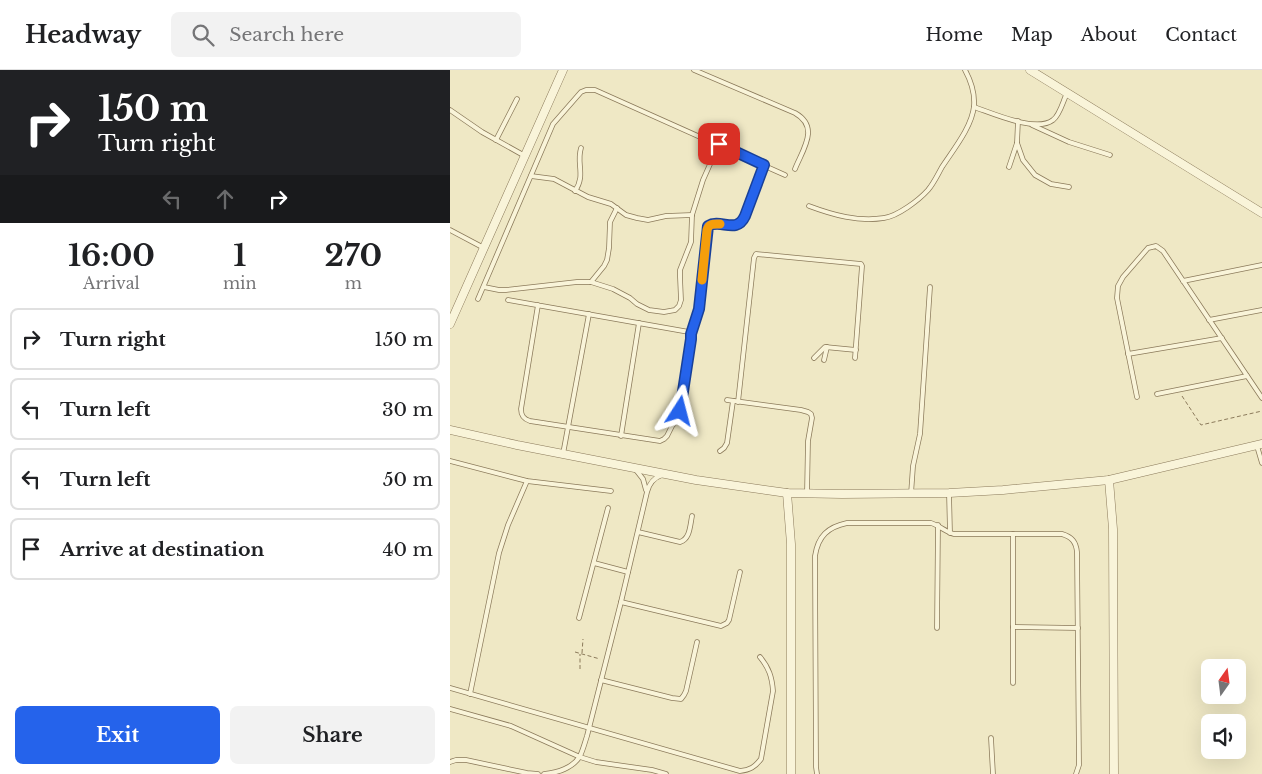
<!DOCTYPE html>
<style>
body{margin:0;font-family:"Libre Baskerville",serif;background:#f2f2f2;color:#202124;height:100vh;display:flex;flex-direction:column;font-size:19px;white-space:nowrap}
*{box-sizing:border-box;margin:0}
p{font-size:16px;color:#757577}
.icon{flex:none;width:28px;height:28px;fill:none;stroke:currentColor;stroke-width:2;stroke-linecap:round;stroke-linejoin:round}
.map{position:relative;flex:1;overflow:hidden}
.drawer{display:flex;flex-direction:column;background:#fff;width:450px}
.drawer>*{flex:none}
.banner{background:#202124;color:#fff;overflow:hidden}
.needle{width:32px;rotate:14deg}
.fabs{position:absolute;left:751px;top:589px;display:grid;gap:10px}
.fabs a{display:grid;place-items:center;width:45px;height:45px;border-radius:8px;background:#fff;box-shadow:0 5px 20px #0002;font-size:25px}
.pin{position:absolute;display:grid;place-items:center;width:42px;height:42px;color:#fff;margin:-21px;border-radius:10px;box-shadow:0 2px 8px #0006}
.me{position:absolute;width:55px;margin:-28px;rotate:9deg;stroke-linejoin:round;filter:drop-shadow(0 0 4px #0008)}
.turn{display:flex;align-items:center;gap:18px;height:105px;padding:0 15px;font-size:22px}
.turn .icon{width:65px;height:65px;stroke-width:2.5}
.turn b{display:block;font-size:35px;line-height:42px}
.lanes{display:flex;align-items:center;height:48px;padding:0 15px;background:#0003;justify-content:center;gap:25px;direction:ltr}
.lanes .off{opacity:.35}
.eta{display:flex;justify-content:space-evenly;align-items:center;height:85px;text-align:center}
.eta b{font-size:30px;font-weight:700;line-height:35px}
.cta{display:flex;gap:10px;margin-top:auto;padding:10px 15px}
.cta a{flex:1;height:58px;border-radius:8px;background:#2563eb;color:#fff;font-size:20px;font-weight:700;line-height:58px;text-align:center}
.cta a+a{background:#f2f2f2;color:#202124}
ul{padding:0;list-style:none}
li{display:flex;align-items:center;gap:15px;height:62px;margin:0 10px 8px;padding:0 5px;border:2px solid #e0e0e0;border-radius:8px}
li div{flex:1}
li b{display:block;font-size:19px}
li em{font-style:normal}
header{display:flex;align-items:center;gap:30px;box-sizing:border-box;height:70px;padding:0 25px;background:#fff;border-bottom:1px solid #e0e0e0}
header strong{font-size:24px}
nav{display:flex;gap:28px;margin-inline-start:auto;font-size:18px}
.search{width:350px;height:45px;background:#f2f2f2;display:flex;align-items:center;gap:12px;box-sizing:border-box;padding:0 18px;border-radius:8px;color:#757577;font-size:19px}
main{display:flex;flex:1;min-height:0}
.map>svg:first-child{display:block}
</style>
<header>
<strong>Headway</strong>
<div class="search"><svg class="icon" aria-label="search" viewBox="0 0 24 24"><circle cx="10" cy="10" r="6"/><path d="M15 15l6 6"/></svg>Search here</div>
<nav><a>Home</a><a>Map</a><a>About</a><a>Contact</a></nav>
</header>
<main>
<section class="drawer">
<div class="banner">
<div class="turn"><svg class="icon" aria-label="right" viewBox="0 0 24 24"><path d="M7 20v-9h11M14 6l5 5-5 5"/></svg><div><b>150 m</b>Turn right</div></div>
<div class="lanes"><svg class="icon off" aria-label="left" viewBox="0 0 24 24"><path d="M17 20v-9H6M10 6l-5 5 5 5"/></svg><svg class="icon off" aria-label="ahead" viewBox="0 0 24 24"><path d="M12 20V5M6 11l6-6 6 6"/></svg><svg class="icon" aria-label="right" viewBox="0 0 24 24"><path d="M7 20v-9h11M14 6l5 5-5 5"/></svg></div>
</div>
<div class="eta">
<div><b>16:00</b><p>Arrival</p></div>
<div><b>1</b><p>min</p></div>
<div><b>270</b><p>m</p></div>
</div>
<ul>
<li><svg class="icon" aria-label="right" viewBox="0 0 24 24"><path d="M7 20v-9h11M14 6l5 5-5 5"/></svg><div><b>Turn right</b></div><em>150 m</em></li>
<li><svg class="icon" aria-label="left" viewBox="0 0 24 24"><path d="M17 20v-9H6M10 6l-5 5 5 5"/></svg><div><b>Turn left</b></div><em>30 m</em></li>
<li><svg class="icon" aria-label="left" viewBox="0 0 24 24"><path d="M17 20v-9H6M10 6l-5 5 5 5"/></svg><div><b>Turn left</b></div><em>50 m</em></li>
<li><svg class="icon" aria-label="arrive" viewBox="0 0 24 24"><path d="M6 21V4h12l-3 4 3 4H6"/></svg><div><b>Arrive at destination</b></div><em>40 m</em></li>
</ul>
<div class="cta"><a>Exit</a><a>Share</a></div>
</section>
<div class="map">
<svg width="812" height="704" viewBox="0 0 812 704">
<rect width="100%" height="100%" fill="#efe8c5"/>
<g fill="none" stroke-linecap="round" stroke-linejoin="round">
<g stroke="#8b7a5b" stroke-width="5.5">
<g id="lane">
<path d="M244,0L345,43C370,57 353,79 345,99"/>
<path d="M524,37C542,43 586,63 603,50C610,45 613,31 617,23"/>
<path d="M0,40L32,62L75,86"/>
<path d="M568,51L567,73L573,90L585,105L601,114L619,117"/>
<path d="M582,55L619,72L660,85"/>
<path d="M46,70L67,29"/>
<path d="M559,97L567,73"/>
<path d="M81,106L104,109L138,127L161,134L176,145L187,148L198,150L216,146L242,145"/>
<path d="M125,121C136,105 126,94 131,78"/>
<path d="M359,136C383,145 408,152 434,148C448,146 469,130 478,120C484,113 488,104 492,97C503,80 522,57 524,36C525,23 521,11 515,0"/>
<path d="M0,160L34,178"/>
<path d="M733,211L812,195"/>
<path d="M141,212L154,196L157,190L159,178L160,152L167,138"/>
<path d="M34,217L49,220H56L127,212H141L163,219L180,228L187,234L199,240L214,242L225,240L229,236L231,230L230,207V200L241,172L242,145L253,110L269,74"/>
<path d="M28,229L103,54L131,22L136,20H145L335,105"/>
<path d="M58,230L239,262L241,264V269L229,346L227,350L222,356L217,366L214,369L210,371L80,351C74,349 71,346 71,339L88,235"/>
<path d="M759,250L812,240"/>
<path d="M241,264L249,239L258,156C271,148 286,165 295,146L315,95"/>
<path d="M678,284L772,268"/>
<path d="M364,288L375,277L406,280"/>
<path d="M374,290L377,277"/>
<path d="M707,324L797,306"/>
<path d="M687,327L667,228L668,216L673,207L698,178L706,176L713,181L812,328"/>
<path d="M277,330L351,340L358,342L361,344L362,348L358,371L357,423"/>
<path d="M288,332L304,188L306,184L411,194L412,196L405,288"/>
<path d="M171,366L189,253"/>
<path d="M807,376L812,393"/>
<path d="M270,381L274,378L277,373L283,331"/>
<path d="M113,384L139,244"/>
<path d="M0,391L77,411L161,421"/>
<path d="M186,400L193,409L196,420"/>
<path d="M499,423L500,463"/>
<path d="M461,424L463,396L470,364L480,217"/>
<path d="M188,462L230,472C240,469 240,456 242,446"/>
<path d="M563,464V613"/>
<path d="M144,493L178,502"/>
<path d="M171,532L271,556L277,553L279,550L290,502"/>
<path d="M129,548L158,438"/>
<path d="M563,557L628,558"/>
<path d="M487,558L488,455"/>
<path d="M151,610L222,628L231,629L234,625L236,621L247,572"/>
<path d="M0,618L290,701C300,700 305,697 311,689L323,621C322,607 319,598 310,587"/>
<path d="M20,624L49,483L58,455L77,411"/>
<path d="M0,639L61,656L130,687L146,692L202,700L216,704"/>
<path d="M541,668L543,704"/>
<path d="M0,692L6,690H16L77,703L88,704"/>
<path d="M94,704C107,703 123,698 130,686C133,680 135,672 137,666L171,532L197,422C199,414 203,408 212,405"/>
<path d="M367,704L366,697L365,486C368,466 378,457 397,453H481C490,456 496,462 504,464H612C622,467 626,472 627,482L629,695L626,704"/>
</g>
</g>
<g stroke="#8b7a5b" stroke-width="9">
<g id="street">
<path d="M580,0L812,143"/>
<path d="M0,254L113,0"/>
<path d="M0,360L67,375L246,410L337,423L392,424L499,423L553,420L659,410L812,374"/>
<path d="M659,410L663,459L664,704"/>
<path d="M337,423L341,474V704"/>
</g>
</g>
<g stroke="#8b7a5b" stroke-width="1" stroke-dasharray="4 2.5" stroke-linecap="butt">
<path d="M732,326L751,355L812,341"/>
<path d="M125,582L150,589"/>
<path d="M132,583L133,569"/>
<path d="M130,599V584"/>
</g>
<use href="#lane" stroke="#f9f4d9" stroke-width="4"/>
<use href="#street" stroke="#f9f4d9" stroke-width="8"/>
</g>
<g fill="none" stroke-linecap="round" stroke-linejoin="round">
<g stroke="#184099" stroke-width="12">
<path id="route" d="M230,341L241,269V264L249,239L258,156C271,148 286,165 295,146L314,95L269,74"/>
</g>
<use href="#route" stroke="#2563eb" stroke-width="9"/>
<path stroke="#f59e0b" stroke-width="9" d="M252,210L257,160C259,153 264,154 270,154"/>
</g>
</svg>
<div class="fabs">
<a><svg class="needle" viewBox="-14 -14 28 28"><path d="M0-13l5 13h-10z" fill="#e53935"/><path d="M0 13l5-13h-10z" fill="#757577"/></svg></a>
<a><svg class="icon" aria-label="sound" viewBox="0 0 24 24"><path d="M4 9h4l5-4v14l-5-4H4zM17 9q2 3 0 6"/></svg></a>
</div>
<div class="pin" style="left:269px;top:74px;background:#d93025"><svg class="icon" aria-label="arrive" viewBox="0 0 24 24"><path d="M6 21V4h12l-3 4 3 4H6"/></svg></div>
<svg class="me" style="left:230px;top:341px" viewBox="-20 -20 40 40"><path d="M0-17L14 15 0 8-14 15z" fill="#2563eb" stroke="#fff" stroke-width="4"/></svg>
</div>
</main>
